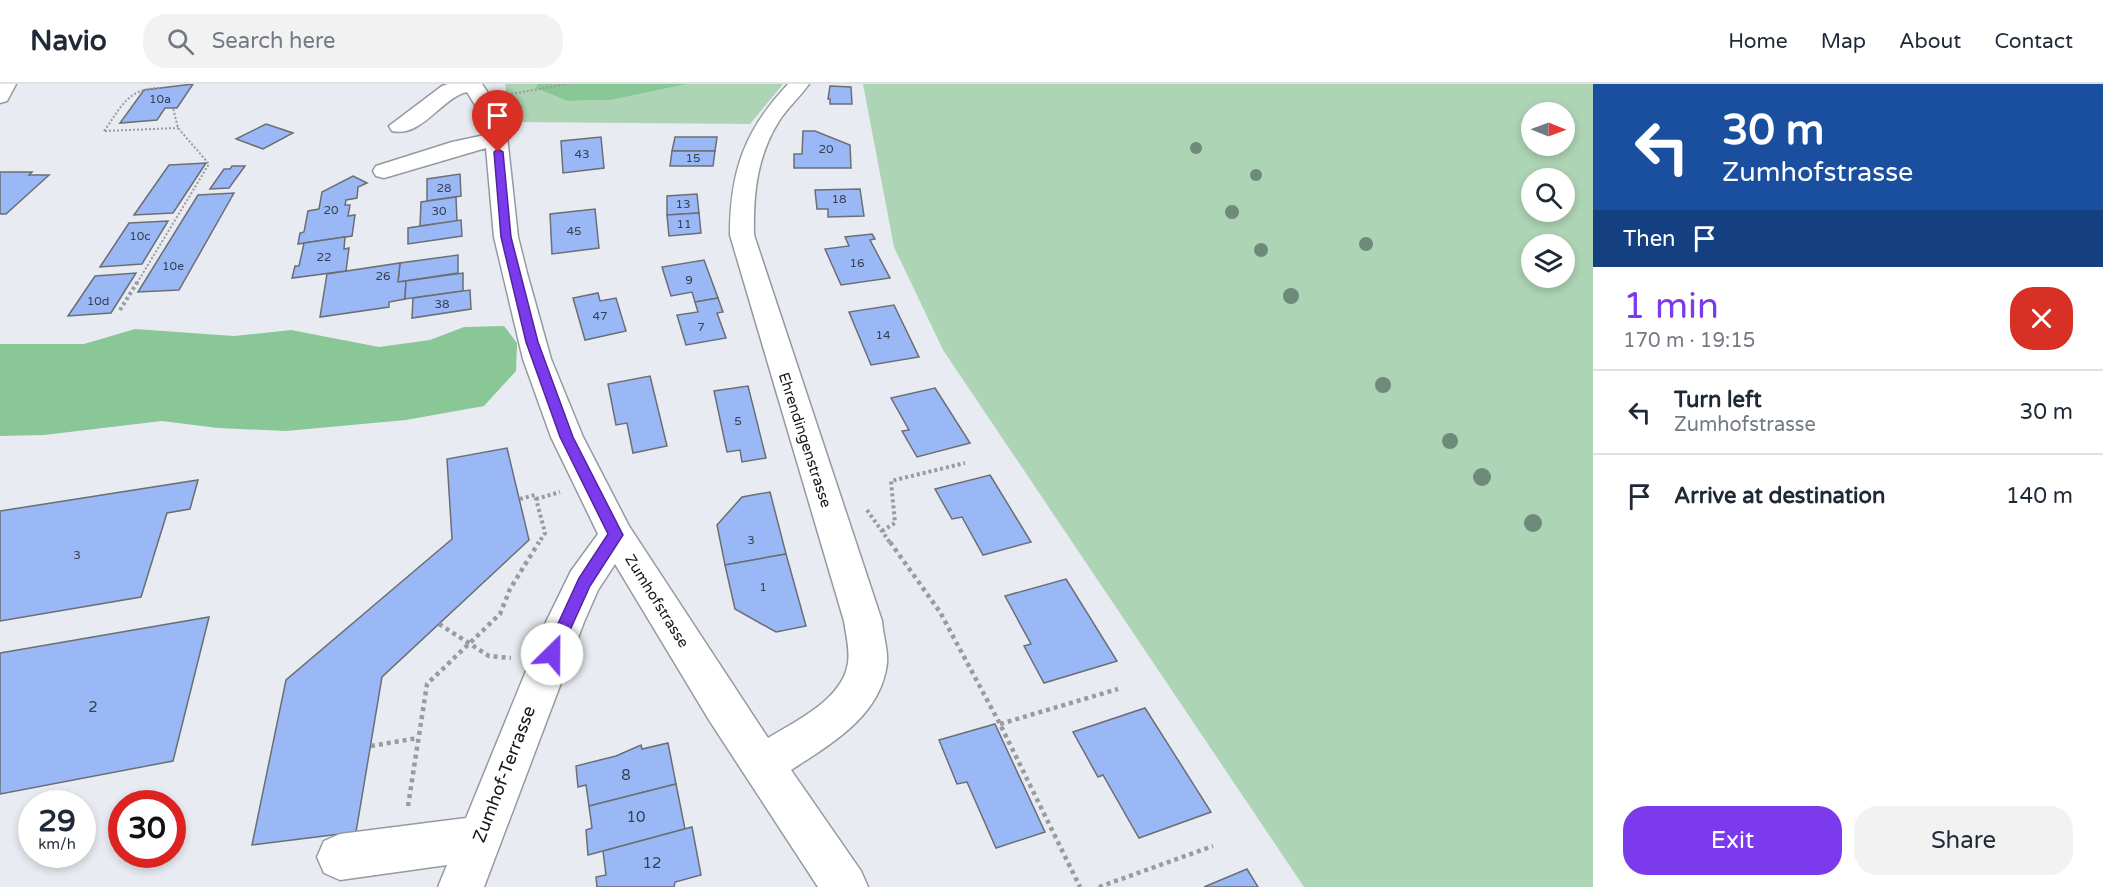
<!DOCTYPE html>
<meta charset="utf-8">
<style>
body{margin:0;font-family:"Varela Round",sans-serif;background:#f2f2f3;color:#1f2937;height:100vh;display:flex;flex-direction:column;font-size:22px;white-space:nowrap}
*{box-sizing:border-box;margin:0}
p{font-size:20px;color:#747a83}
.icon{flex:none;width:33px;height:33px;fill:none;stroke:currentColor;stroke-width:2;stroke-linecap:round;stroke-linejoin:round}
.map{position:relative;flex:1;overflow:hidden}
.details{display:flex;flex-direction:column;background:#fff;width:510px}
.details>*{flex:none}
.top-card{background:#1a4fa0;color:#fff;overflow:hidden}
.needle{width:39px;rotate:91deg}
.controls{position:absolute;left:1521px;top:18px;display:grid;gap:12px}
.controls a{display:grid;place-items:center;width:54px;height:54px;border-radius:50%;background:#fff;box-shadow:0 3px 9px #0003;font-size:30px}
.speed{position:absolute;left:18px;top:706px;display:flex;gap:12px;font-size:30px;font-weight:700;text-align:center}
.speed>*{display:grid;place-content:center;width:78px;height:78px;border-radius:50%;background:#fff;box-shadow:0 3px 9px #0003;line-height:1}
.speed small{font-size:15px;font-weight:400}
.speed .limit{border:9px solid #d22;background:#fff;color:#111}
.pin{position:absolute;display:grid;place-items:center;width:51px;height:51px;color:#fff;margin:-62px -26px;border-radius:50% 50% 50% 0;rotate:-45deg;box-shadow:0 0 6px #0007}
.pin .icon{rotate:45deg}
.me{position:absolute;width:66px;margin:-33px;rotate:23deg;stroke-linejoin:round;filter:drop-shadow(0 0 4px #0008)}
.turn{display:flex;align-items:center;gap:21px;height:126px;padding:0 30px;font-size:27px}
.turn .icon{width:78px;height:78px;stroke-width:2.5}
.turn b{display:block;font-size:42px;line-height:51px}
.then{display:flex;align-items:center;height:57px;padding:0 30px;background:#0003;gap:12px;font-size:22px}
.round{display:grid;place-items:center;flex:none;width:63px;height:63px;border-radius:24px;background:#f2f2f3}
.headline{display:flex;align-items:center;justify-content:space-between;height:102px;padding:0 30px}
h1{font-size:36px;font-weight:600;line-height:45px;color:#7c3aed}
.button{display:flex;gap:12px;margin-top:auto;padding:12px 30px}
.button a{flex:1;height:69px;border-radius:24px;background:#7c3aed;color:#fff;font-size:24px;font-weight:600;line-height:69px;text-align:center}
.button a+a{background:#f2f2f3;color:#1f2937}
ul{padding:0;list-style:none}
li{display:flex;align-items:center;gap:18px;height:84px;padding:0 30px;border-top:2px solid #e0e1e3}
li div{flex:1}
li b{display:block;font-size:22px}
li em{font-style:normal}
header{display:flex;align-items:center;gap:36px;box-sizing:border-box;height:84px;padding:0 30px;background:#fff;border-bottom:2px solid #e0e1e3}
header strong{font-size:28px}
nav{display:flex;gap:33px;margin-inline-start:auto;font-size:21px}
.search{width:420px;height:54px;background:#f2f2f3;display:flex;align-items:center;gap:15px;box-sizing:border-box;padding:0 21px;border-radius:24px;color:#747a83;font-size:22px}
main{display:flex;flex:1;min-height:0}
.map>svg:first-child{display:block}
</style>
<header>
<strong>Navio</strong>
<div class="search"><svg class="icon" aria-label="search" viewBox="0 0 24 24"><circle cx="10" cy="10" r="6"/><path d="M15 15l6 6"/></svg>Search here</div>
<nav><a>Home</a><a>Map</a><a>About</a><a>Contact</a></nav>
</header>
<main>
<div class="map">
<svg width="1593" height="803" viewBox="0 0 1593 803">
<rect width="100%" height="100%" fill="#e8ecf2"/>
<g fill="#add4b4" fill-rule="evenodd">
<path d="M505,0H538L535,4L567,17L611,16L688,0H783L750,40L513,38L503,17L506,6Z"/>
<path d="M863,0H1593V803H1304L943,266L894,163ZM1532,28H1564V62H1532ZM1532,94H1564V128H1532ZM1532,160H1564V194H1532Z"/>
</g>
<g fill="#89c796">
<path d="M538,0H688L611,16L567,17L535,4Z"/>
<path d="M504,242L517,259L516,287L484,322L406,336L286,347L218,344L162,337L44,351L0,352V260H84L135,245L234,252L291,246L379,263L430,256L464,243Z"/>
</g>
<g fill="#9ab8f6" stroke="#6b6e73" stroke-width="1.5">
<path d="M193,0L177,24H165L157,36L120,39L144,6Z"/>
<path d="M830,2L851,3L852,20H830V15H828Z"/>
<path d="M266,40L293,49L263,65L236,55Z"/>
<path d="M803,47H815L850,61L851,84H794V70H802Z"/>
<path d="M601,53L604,84L563,89L561,57Z"/>
<path d="M675,53H717L715,67H672Z"/>
<path d="M672,67H715L713,82H670Z"/>
<path d="M206,79L173,129L134,131L169,81Z"/>
<path d="M232,82H245L229,104L210,105L224,85H230Z"/>
<path d="M0,88H32L29,91H49L6,130H0Z"/>
<path d="M460,90L461,112L427,117V95Z"/>
<path d="M353,92L367,99L358,103L357,114L346,116L345,121H350L348,132L355,131L352,152L298,160L300,149L304,148L308,127L319,125L322,108Z"/>
<path d="M860,105L864,132L828,133V125H817L815,106Z"/>
<path d="M234,109L179,206L138,208L198,111Z"/>
<path d="M697,110L699,129L667,131V112Z"/>
<path d="M456,113L457,137L420,142L421,118Z"/>
<path d="M595,125L599,164L552,170L550,130Z"/>
<path d="M699,129L701,149L669,152L667,131Z"/>
<path d="M461,136L462,152L408,160V144Z"/>
<path d="M168,137L142,180L100,183L129,139Z"/>
<path d="M872,150L875,155L870,156L890,194L841,201L825,165L849,162L845,153Z"/>
<path d="M345,153L344,165L349,164L346,187L292,194L295,182H299L304,159Z"/>
<path d="M458,171V189L398,198L400,179Z"/>
<path d="M704,176L718,214L695,218L692,208L671,212L662,183Z"/>
<path d="M400,179L398,198L406,197L405,215L389,218V223L320,233L327,190Z"/>
<path d="M136,189L111,229L68,232L95,192Z"/>
<path d="M463,189V207L405,215L406,197Z"/>
<path d="M470,206L471,225L412,234L413,214Z"/>
<path d="M598,209L600,217L616,214L626,247L585,256L573,214Z"/>
<path d="M718,214L723,228L717,229L726,254L686,261L677,231L698,228L695,218Z"/>
<path d="M894,221L919,273L871,281L849,228Z"/>
<path d="M650,292L667,362L633,369L627,339L616,341L608,300Z"/>
<path d="M748,302L766,374L742,378L740,366L727,368L714,307Z"/>
<path d="M935,304L970,359L917,373L902,347L909,346L891,314Z"/>
<path d="M507,364L529,456L382,593L356,748L252,761L286,596L452,455L447,375Z"/>
<path d="M990,391L1031,458L983,471L962,433L952,435L935,405Z"/>
<path d="M198,396L190,425L167,429L141,513L0,537V427Z"/>
<path d="M770,408L786,470L725,481L717,441L742,413Z"/>
<path d="M786,470L806,542L776,548L735,525L725,481Z"/>
<path d="M1066,495L1117,577L1044,599L1024,562L1031,560L1005,512Z"/>
<path d="M209,533L173,677L0,710V569Z"/>
<path d="M1145,624L1211,728L1139,754L1103,691L1098,693L1073,648Z"/>
<path d="M995,640L1045,748L996,764L967,698L957,700L939,656Z"/>
<path d="M668,659L676,700L589,722L586,701L578,703L576,682L616,672L641,661L642,665Z"/>
<path d="M676,700L685,745L588,771L586,746L592,744L589,722Z"/>
<path d="M692,743L701,791L675,798L674,803H597L596,793L606,791L603,767Z"/>
<path d="M1247,785L1258,803H1204Z"/>
</g>
<g fill="none" stroke-linecap="round" stroke-linejoin="round">
<g stroke="#96999f" stroke-width="3">
<g id="minor">
<path d="M0,0H16L7,17L0,19Z"/>
<path d="M448,0H482L505,34L518,153L527,189L551,275L583,353L629,442L768,654C796,637 843,615 848,579C850,565 846,551 844,537L730,151C730,88 744,47 788,0H809C800,13 788,23 779,37C757,72 753,110 754,151L882,537C883,551 888,565 887,579C881,632 831,660 791,686L861,787L868,803H818L709,636L615,480L598,506L584,538L484,803H438L447,781L340,796L324,789L317,773L324,757L340,750L466,734L546,538L571,487L598,450L551,353L523,275L494,153L486,64L384,94L376,92L373,87L376,82L452,58L485,51L483,34L467,8C441,14 422,54 392,47L389,42L442,2Z"/>
</g>
</g>
<g stroke="#989ba0" stroke-width="2" stroke-dasharray="2 2" stroke-linecap="butt">
<path d="M511,10L567,0"/>
<path d="M104,47C121,24 127,4 160,4"/>
<path d="M105,47L178,44"/>
<path d="M137,199L209,80L178,44L173,24"/>
</g>
<g stroke="#989ba0" stroke-width="4" stroke-dasharray="3 3" stroke-linecap="butt">
<path d="M120,226L138,197"/>
<path d="M520,415L535,411L545,449L538,460"/>
<path d="M536,415L560,408"/>
<path d="M867,426L891,460"/>
<path d="M882,447L895,439L891,397L965,379"/>
</g>
<g stroke="#989ba0" stroke-width="4.5" stroke-dasharray="4 4" stroke-linecap="butt">
<path d="M890,458L940,528L1000,640L1080,803"/>
<path d="M439,540L489,572L511,574"/>
<path d="M1000,640L1118,605"/>
<path d="M371,662L418,654"/>
<path d="M408,722L427,600L500,530L510,505L539,458"/>
<path d="M1099,803L1213,762"/>
</g>
<use href="#minor" fill="#fff" fill-rule="evenodd"/>
</g>
<g fill="#6e8a7b">
<circle cx="1196" cy="64" r="6"/>
<circle cx="1256" cy="91" r="6"/>
<circle cx="1232" cy="128" r="7"/>
<circle cx="1366" cy="160" r="7"/>
<circle cx="1261" cy="166" r="7"/>
<circle cx="1291" cy="212" r="8"/>
<circle cx="1383" cy="301" r="8"/>
<circle cx="1450" cy="357" r="8"/>
<circle cx="1482" cy="393" r="9"/>
<circle cx="1533" cy="439" r="9"/>
</g>
<path fill="#7c3aed" stroke="#51269a" stroke-width="1.5" d="M498,65L503,68L511,153L538,258L573,353L623,451L590,502L557,575L552,577L546,575L544,570L579,494L608,450L560,353L526,258L501,153L494,68Z"/>
<g text-anchor="middle" dominant-baseline="central" stroke-width="6" stroke-linejoin="round" paint-order="stroke">
<g font-size="12" fill="#373f51">
<text x="160" y="15">10a</text>
<text x="826" y="65">20</text>
<text x="582" y="70">43</text>
<text x="693" y="74">15</text>
<text x="444" y="104">28</text>
<text x="839" y="115">18</text>
<text x="683" y="120">13</text>
<text x="331" y="126">20</text>
<text x="439" y="127">30</text>
<text x="684" y="140">11</text>
<text x="574" y="147">45</text>
<text x="140" y="152">10c</text>
<text x="324" y="173">22</text>
<text x="857" y="179">16</text>
<text x="173" y="182">10e</text>
<text x="383" y="192">26</text>
<text x="689" y="196">9</text>
<text x="98" y="217">10d</text>
<text x="442" y="220">38</text>
<text x="600" y="232">47</text>
<text x="701" y="243">7</text>
<text x="883" y="251">14</text>
<text x="738" y="337">5</text>
<text x="751" y="456">3</text>
<text x="77" y="471">3</text>
<text x="763" y="503">1</text>
</g>
<g font-size="15" fill="#16171a" stroke="#fff">
<text transform="translate(805 356) rotate(72)">Ehrendingenstrasse</text>
<text transform="translate(657 517) rotate(58)">Zumhofstrasse</text>
</g>
<g font-size="15" fill="#373f51">
<text x="93" y="623">2</text>
<text x="626" y="691">8</text>
<text x="636" y="733">10</text>
<text x="652" y="779">12</text>
</g>
<g font-size="18" fill="#16171a" stroke="#fff">
<text transform="translate(504 690) rotate(-69)">Zumhof-Terrasse</text>
</g>
</g>
</svg>
<div class="controls">
<a><svg class="needle" viewBox="-14 -14 28 28"><path d="M0-13l5 13h-10z" fill="#e53935"/><path d="M0 13l5-13h-10z" fill="#747a83"/></svg></a>
<a><svg class="icon" aria-label="search" viewBox="0 0 24 24"><circle cx="10" cy="10" r="6"/><path d="M15 15l6 6"/></svg></a>
<a><svg class="icon" aria-label="layers" viewBox="0 0 24 24"><path d="M12 4l9 5-9 5-9-5zM3 14l9 5 9-5"/></svg></a>
</div>
<div class="speed"><div>29<small>km/h</small></div><div class="limit">30</div></div>
<div class="pin" style="left:498px;top:68px;background:#d93025"><svg class="icon" aria-label="arrive" viewBox="0 0 24 24"><path d="M6 21V4h12l-3 4 3 4H6"/></svg></div>
<svg class="me" style="left:552px;top:570px" viewBox="-20 -20 40 40"><circle r="19" fill="#fff"/><path d="M0-13L10 11 0 6-10 11z" fill="#7c3aed"/></svg>
</div>
<section class="details">
<div class="top-card">
<div class="turn"><svg class="icon" aria-label="left" viewBox="0 0 24 24"><path d="M17 20v-9H6M10 6l-5 5 5 5"/></svg><div><b>30 m</b>Zumhofstrasse</div></div>
<div class="then">Then<svg class="icon" aria-label="arrive" viewBox="0 0 24 24"><path d="M6 21V4h12l-3 4 3 4H6"/></svg></div>
</div>
<div class="headline"><div><h1>1 min</h1><p>170 m · 19:15</p></div><a class="round" style="background:#d93025;color:#fff"><svg class="icon" aria-label="close" viewBox="0 0 24 24"><path d="M6 6l12 12M18 6L6 18"/></svg></a></div>
<ul>
<li><svg class="icon" aria-label="left" viewBox="0 0 24 24"><path d="M17 20v-9H6M10 6l-5 5 5 5"/></svg><div><b>Turn left</b><p>Zumhofstrasse</p></div><em>30 m</em></li>
<li><svg class="icon" aria-label="arrive" viewBox="0 0 24 24"><path d="M6 21V4h12l-3 4 3 4H6"/></svg><div><b>Arrive at destination</b></div><em>140 m</em></li>
</ul>
<div class="button"><a>Exit</a><a>Share</a></div>
</section>
</main>
